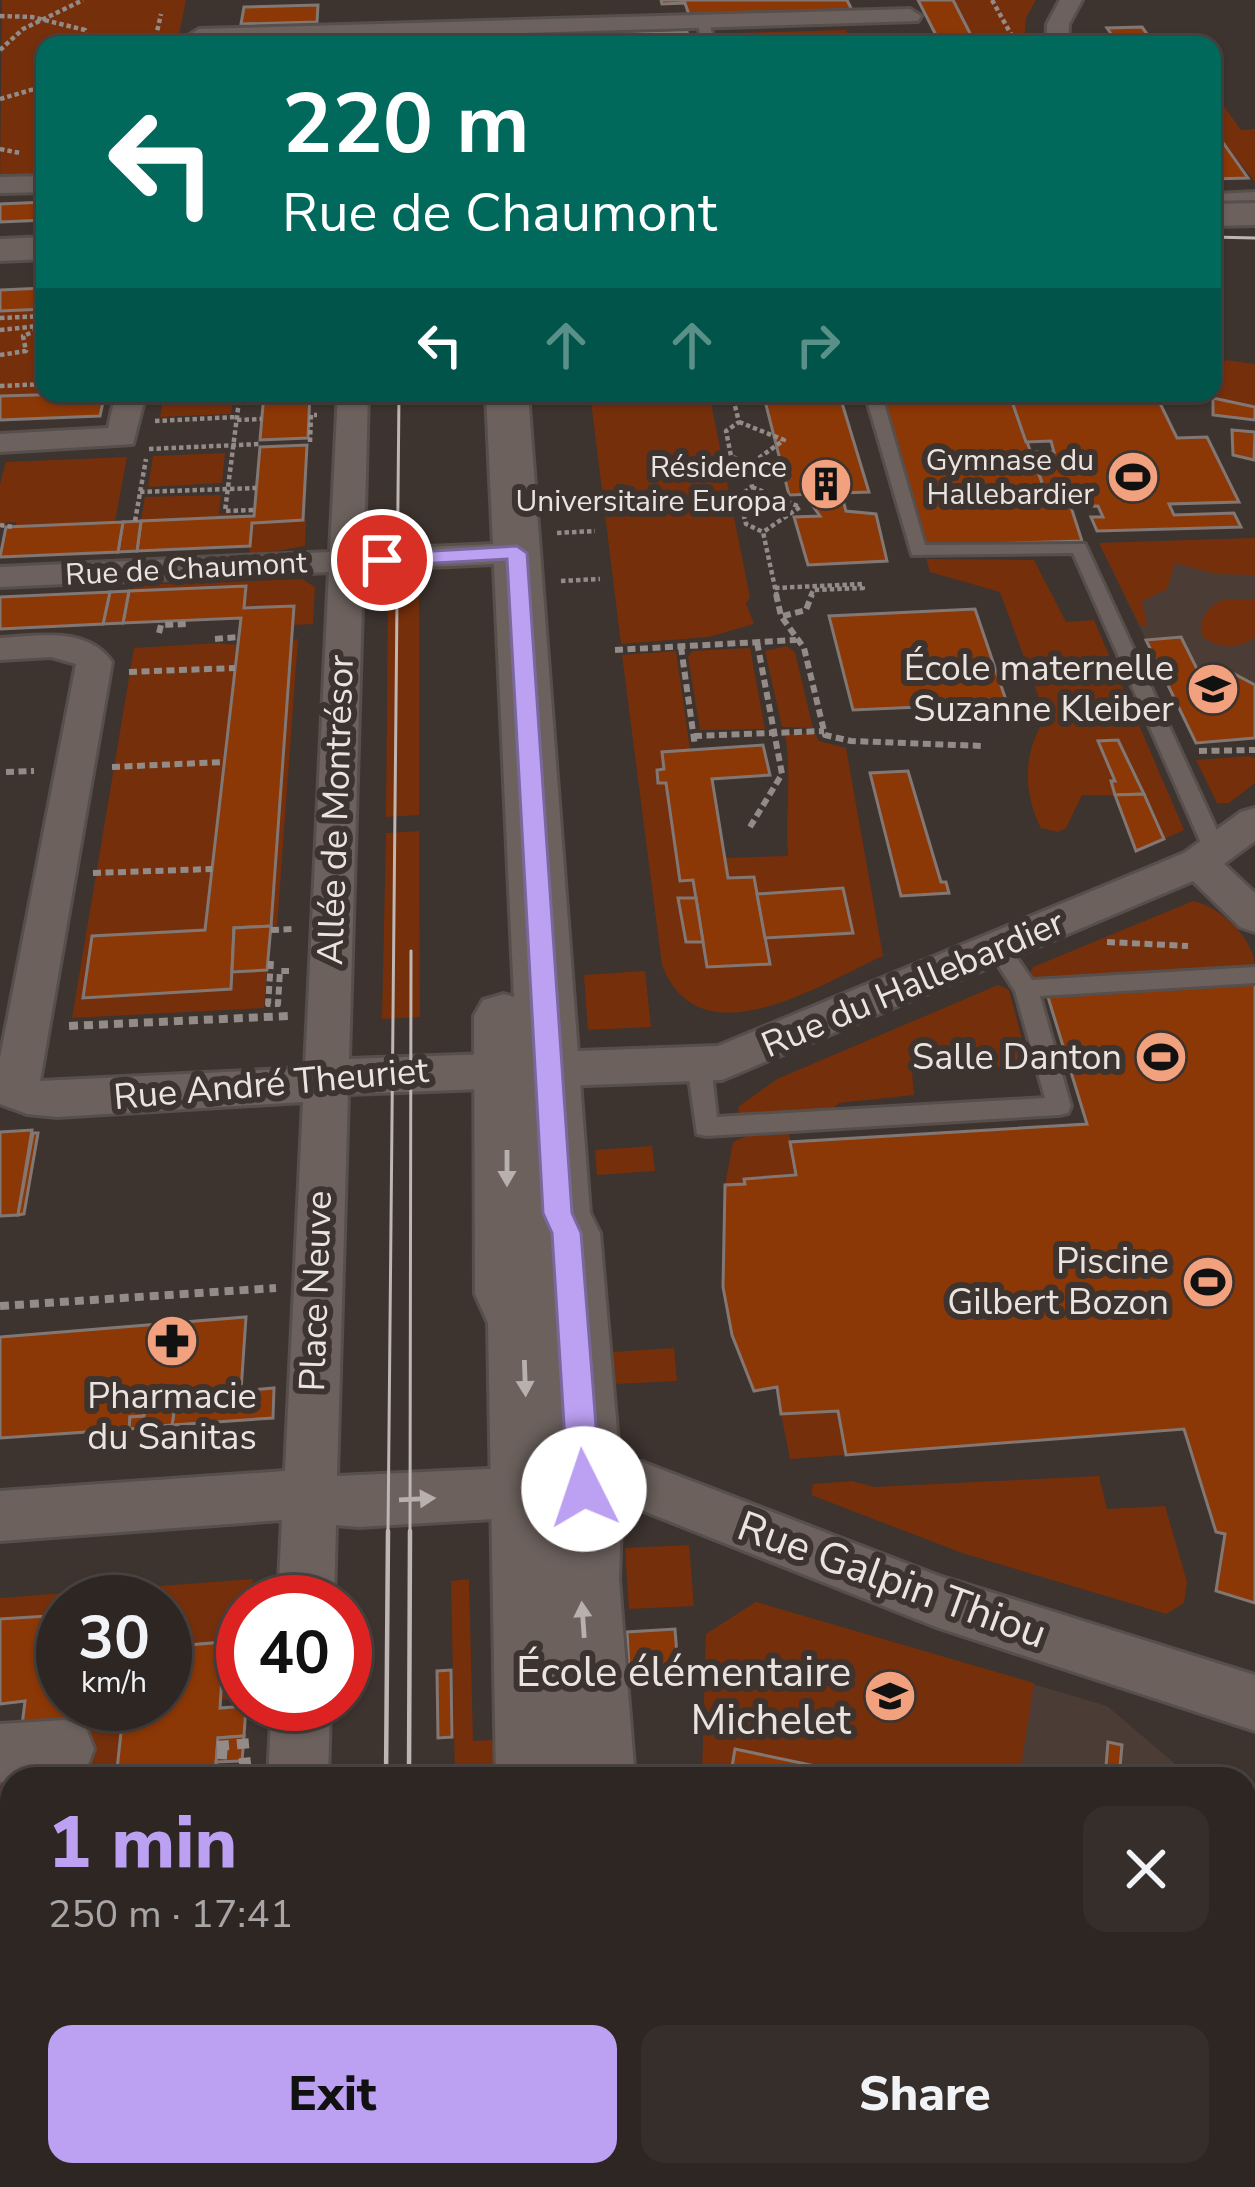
<!DOCTYPE html>
<meta charset="utf-8">
<style>
body{margin:0;font-family:"Nunito Sans",sans-serif;background:#362e2b;color:#f1f3f6;height:100vh;display:flex;flex-direction:column;font-size:45px;white-space:nowrap}
*{box-sizing:border-box;margin:0}
p{font-size:39px;color:#a7a5a6}
.icon{flex:none;width:66px;height:66px;fill:none;stroke:currentColor;stroke-width:2;stroke-linecap:round;stroke-linejoin:round}
.map{position:relative;flex:1;overflow:hidden}
.details{position:absolute;left:0px;top:1767px;width:1257px;height:420px;display:flex;flex-direction:column;background:#2e2623;border-radius:36px 36px 0 0;box-shadow:0 3px 9px #0004,0 0 0 3px #494341}
.details>*{flex:none}
.hud{position:absolute;left:36px;top:36px;width:1185px;height:366px;border-radius:24px;box-shadow:0 3px 9px #0004,0 0 0 3px #494341;background:#00695c;color:#fff;overflow:hidden}
.speed{position:absolute;left:36px;top:1575px;display:flex;gap:24px;font-size:60px;font-weight:700;text-align:center}
.speed>*{display:grid;place-content:center;width:156px;height:156px;border-radius:50%;background:#2e2623;box-shadow:0 3px 9px #0004,0 0 0 3px #494341;line-height:1}
.speed small{font-size:30px;font-weight:400}
.speed .limit{border:18px solid #d22;background:#fff;color:#111}
.pin{position:absolute;display:grid;place-items:center;width:102px;height:102px;color:#fff;margin:-51px;border:6px solid #fff;border-radius:50%;box-shadow:0 3px 12px #0007}
.me{position:absolute;width:132px;margin:-66px;rotate:356deg;stroke-linejoin:round;filter:drop-shadow(0 0 9px #0008)}
.turn{display:flex;align-items:center;gap:42px;height:252px;padding:0 48px;font-size:54px}
.turn .icon{width:156px;height:156px;stroke-width:2.5}
.turn b{display:block;font-size:84px;line-height:102px}
.lanes{display:flex;align-items:center;height:114px;padding:0 48px;background:#0003;justify-content:center;gap:60px;direction:ltr}
.lanes .off{opacity:.35}
.round{display:grid;place-items:center;flex:none;width:126px;height:126px;border-radius:24px;background:#362e2b}
.headline{display:flex;align-items:center;justify-content:space-between;height:204px;padding:0 48px}
h1{font-size:72px;font-weight:800;line-height:90px;color:#bca0f2}
.action{display:flex;gap:24px;margin-top:auto;padding:24px 48px}
.action a{flex:1;height:138px;border-radius:24px;background:#bca0f2;color:#111;font-size:48px;font-weight:800;line-height:138px;text-align:center}
.action a+a{background:#362e2b;color:#f1f3f6}
.map>svg:first-child{display:block}
</style>
<div class="map">
<svg width="1255" height="2187" viewBox="0 0 1255 2187">
<rect width="100%" height="100%" fill="#3d332f"/>
<g fill="#4c3c36">
<path d="M1255,538V738L1196,743L1099,543Z"/>
<path d="M756,1602L1107,1706L1193,1779H702L706,1634Z"/>
<path d="M1245,1791L1255,1793V2187H723L722,2175H1245Z"/>
</g>
<g fill="#752f0b">
<path d="M2,0H186L177,45H45V181L0,182Z"/>
<path d="M953,0H1036L1026,18L1024,45H976Z"/>
<path d="M846,30L852,45H743L738,33Z"/>
<path d="M1212,90L1241,130L1255,129V182L1212,127Z"/>
<path d="M45,309V345L36,382H45V393H64L0,396V311Z"/>
<path d="M1225,360L1255,364V407L1213,398Z"/>
<path d="M164,393H234L231,414L160,417Z"/>
<path d="M590,393H709L750,597L746,603L754,624L709,637L621,644Z"/>
<path d="M225,453L222,483L148,487L153,456Z"/>
<path d="M127,457L115,522L16,526V522L0,523V484L6,462Z"/>
<path d="M221,495L219,514L254,516L141,521L145,497Z"/>
<path d="M306,520L305,546L249,556L252,523Z"/>
<path d="M1255,538V575L1216,574L1175,563L1167,589L1142,601L1147,625L1140,626L1099,543Z"/>
<path d="M926,559L1034,560L1066,622L1094,620L1184,830L1164,839L1117,740L1098,742L1115,781L1111,782L1115,795H1082L1066,828L1058,832L1041,828C1022,790 1023,752 1046,717L1000,592L930,572Z"/>
<path d="M302,579L315,587L313,624L293,625L294,606L244,608L245,586L132,592L133,585Z"/>
<path d="M419,593V815L386,817L388,594Z"/>
<path d="M1226,599L1255,600V637C1237,650 1221,649 1203,637C1197,619 1209,604 1226,599Z"/>
<path d="M298,639L277,926H271L292,640Z"/>
<path d="M217,643L238,645L205,930L93,936L83,997L230,989L232,972L267,970L264,1008L72,1018L134,648Z"/>
<path d="M787,646L795,652L813,728L782,727L765,651Z"/>
<path d="M750,648L765,729L700,730L688,657L692,651Z"/>
<path d="M676,651L690,749L662,752L664,769L657,771L659,783H666L680,881L693,880L696,898L679,899L686,942L765,938L843,888L757,894L753,877L728,878L725,858L788,856C785,812 792,777 785,734L815,733L819,741L846,748L883,956C821,984 699,1063 662,965L622,655Z"/>
<path d="M1249,756L1255,758V783L1229,803H1217L1196,760Z"/>
<path d="M419,831L420,1017L382,1019L386,833Z"/>
<path d="M1193,901C1221,907 1255,940 1255,968L1026,982L1033,967Z"/>
<path d="M645,971L651,1027L588,1030L584,975Z"/>
<path d="M998,985L1009,990L1029,1065L912,1073L914,1095L839,1103L825,1115L744,1119L738,1114L739,1106L777,1079Z"/>
<path d="M788,1126L796,1175L745,1179V1184L725,1185L733,1142L764,1128Z"/>
<path d="M652,1146L655,1171L597,1175L595,1150Z"/>
<path d="M674,1348L677,1381L614,1384L612,1352Z"/>
<path d="M838,1411L846,1455L790,1459L781,1414Z"/>
<path d="M1099,1476L1107,1509L1165,1506L1187,1582L1184,1603L1166,1614L962,1553L811,1495L813,1484L852,1481L874,1487Z"/>
<path d="M689,1545L694,1606L629,1609L625,1548Z"/>
<path d="M253,1579L252,1602H243V1698L220,1700L165,1647V1602H63V1615L0,1619V1598Z"/>
<path d="M469,1579L473,1741L493,1740L494,1779H455L451,1581Z"/>
<path d="M756,1602L1034,1683L1019,1779H877L736,1749L730,1779H702L706,1634Z"/>
<path d="M80,1704H124L116,1779H12V2175H77L75,2187H0V1766L72,1760Z"/>
</g>
<g fill="#8c3706" stroke="#827773" stroke-width="3">
<path d="M661,0H847L852,10L689,15L685,3L662,4Z"/>
<path d="M918,0H953L976,45H941Z"/>
<path d="M318,5L317,22L241,24L244,7Z"/>
<path d="M1142,27L1155,45H1119L1107,28Z"/>
<path d="M687,32L691,45H309V44Z"/>
<path d="M1212,127L1248,178L1212,179Z"/>
<path d="M45,202V220L0,222V204Z"/>
<path d="M44,288L45,309L0,311V290Z"/>
<path d="M105,393L100,416L0,420V396Z"/>
<path d="M264,393H310L308,438L260,440Z"/>
<path d="M763,393H839L869,492L841,493L846,511L876,514L887,561L808,565L794,517L820,516L810,502H816L815,494L789,495Z"/>
<path d="M880,393H1009L1051,507H1071L1082,541L924,546Z"/>
<path d="M1009,393H1155L1177,438L1207,437L1239,502L1169,504L1174,515L1234,513L1241,527L1097,531L1091,517H1103L1098,506L1051,507L1031,452H1054L1051,441L1026,442Z"/>
<path d="M1213,398L1255,407V420L1213,415Z"/>
<path d="M1232,430L1255,432L1254,460L1233,455Z"/>
<path d="M307,445L303,520L252,523L250,546L137,551L141,521L254,516L260,447Z"/>
<path d="M141,521L137,551L118,552L123,522Z"/>
<path d="M123,522L118,552L0,557L6,527Z"/>
<path d="M246,586L244,608L294,606L271,926L234,928L231,989L83,998L92,936L205,930L241,618L123,623L129,591Z"/>
<path d="M129,591L123,623L103,624L110,592Z"/>
<path d="M110,592L103,624L0,629V597Z"/>
<path d="M975,609L1007,703L853,710L829,616Z"/>
<path d="M1181,637L1198,671L1225,669L1255,685V738L1196,743L1146,640Z"/>
<path d="M1118,740L1144,794L1115,795L1111,781H1115L1098,741Z"/>
<path d="M763,745L770,775L712,779L728,878L754,877L770,964L707,967L693,880L680,881L666,783H658L657,770L664,769L662,752Z"/>
<path d="M908,771L941,882H946L949,893L901,896L870,773Z"/>
<path d="M1144,794L1164,839L1136,851L1115,795Z"/>
<path d="M843,888L853,933L765,938L757,894Z"/>
<path d="M678,898H696L703,942H686Z"/>
<path d="M271,926L267,970L232,972L234,928Z"/>
<path d="M1255,983V1603L1216,1591L1225,1534L1216,1532L1184,1429L846,1455L838,1411L781,1414L777,1387L754,1391L732,1335L723,1287L725,1185L745,1184L744,1179L796,1175L790,1142L1087,1124L1047,994Z"/>
<path d="M32,1130L18,1215L0,1216V1132Z"/>
<path d="M33,1133H38L24,1214L18,1215Z"/>
<path d="M246,1317L241,1391L274,1388L273,1418L172,1425L175,1406L145,1408L144,1416L130,1417L129,1429L0,1438V1337Z"/>
<path d="M175,1406L172,1425L129,1429L130,1417L144,1416L145,1408Z"/>
<path d="M63,1615V1704H80L78,1721L22,1726L25,1701L0,1704V1619Z"/>
<path d="M675,1629L679,1681L630,1684L627,1632Z"/>
<path d="M224,1642L220,1708L246,1706L244,1736L218,1738L215,1779H116L124,1704H165V1647Z"/>
<path d="M451,1670L452,1737L438,1738L437,1671Z"/>
<path d="M244,1736L242,1761L216,1762L218,1738Z"/>
<path d="M1108,1742L1122,1745L1119,1779L1105,1778Z"/>
<path d="M735,1749L877,1779H730Z"/>
<path d="M1245,1818L1255,1820V1855L1245,1853Z"/>
<path d="M77,2175H208L188,2177L187,2187H75Z"/>
<path d="M217,2175L216,2187H187L188,2177Z"/>
<path d="M730,2175H1068L1067,2187H728Z"/>
</g>
<g fill="none" stroke-linecap="round" stroke-linejoin="round">
<g stroke="#574f4c" stroke-width="6">
<g id="lane">
<path d="M703,18L709,22L715,45H703L697,22Z"/>
<path d="M1255,192V200L1212,201V195L1216,194Z"/>
<path d="M865,393H881L925,545L1085,544L1227,852L1224,857L1216,859L1205,852L1073,553L912,555Z"/>
<path d="M998,940L1006,942L1032,980L1255,967V983L1040,996L1071,1106L1068,1113L1059,1115L706,1136L697,1134L687,1064L699,1055L711,1064L717,1117L1045,1098L1015,991L987,948Z"/>
</g>
</g>
<g stroke="#574f4c" stroke-width="6">
<g id="street">
<path d="M1060,0H1082L1069,24L1068,45H1046L1047,24Z"/>
<path d="M910,9L921,16L918,21L199,43L188,36L199,29Z"/>
<path d="M45,176V192L0,193V177Z"/>
<path d="M116,393H146L133,444L0,452V434L108,428Z"/>
<path d="M338,393H368L364,550L517,543L534,553L517,563L363,570L349,1059L718,1046L1184,853L1241,812L1255,808V841L1224,864L1255,893V932L1240,927L1193,881L722,1080L348,1094L337,1476L642,1462L939,1576L1255,1675V1731L939,1628L641,1510L359,1527L336,1525L334,1602H278L282,1520L0,1541V1491L285,1471L303,1102L57,1117L27,1114L0,1104V1058L76,664L51,657L0,660V638C38,636 87,626 112,662L40,1081L305,1068L329,572L0,587V567L330,552Z"/>
<path d="M272,1704H330L328,1779H268Z"/>
<path d="M65,1720L86,1728L94,1749L86,1770L65,1778L0,1782V1724Z"/>
<rect x="248" y="2175" width="68" height="12"/>
</g>
</g>
<g stroke="#574f4c" stroke-width="6">
<g id="secondary">
<path d="M1255,203V225L1212,226V204Z"/>
<path d="M45,237V259L0,261V239Z"/>
<path d="M486,393H528L590,1213L600,1233L622,1489L619,1580L635,1779H496L488,1323L475,1294L474,1016L483,1000L504,994L514,997Z"/>
<path d="M507,2175H666L668,2187H506Z"/>
</g>
</g>
<g stroke="#938b88" stroke-width="4.5" stroke-dasharray="4.5 3" stroke-linecap="butt">
<path d="M992,0L1017,45"/>
<path d="M0,16L32,17L85,30L90,45"/>
<path d="M154,45L161,14"/>
<path d="M0,50L23,29L83,0"/>
<path d="M0,99L45,86"/>
<path d="M0,149L20,153"/>
<path d="M0,318L45,316"/>
<path d="M0,330L38,326"/>
<path d="M0,355L26,351L23,336L45,327"/>
<path d="M0,386L45,384"/>
<path d="M240,393L225,511L254,510"/>
<path d="M718,393L734,402L739,422L726,431L731,456L749,465L752,487L739,496L746,524L763,532L777,597"/>
<path d="M237,420L262,419"/>
<path d="M155,421L237,417"/>
<path d="M739,422L784,440L749,465"/>
<path d="M310,442L311,415H317"/>
<path d="M149,449L260,444"/>
<path d="M752,487L800,507L763,532"/>
<path d="M140,492L256,488"/>
<path d="M135,521L146,459"/>
<path d="M0,525L13,527"/>
<path d="M557,533L595,531"/>
<path d="M561,581L600,579"/>
<path d="M775,588L862,584L863,588L813,590L810,597"/>
</g>
<g stroke="#938b88" stroke-width="6" stroke-dasharray="8 4.5" stroke-linecap="butt">
<path d="M776,594L781,616L804,648L825,735L851,741L984,746"/>
<path d="M783,616L806,610L812,594"/>
<path d="M159,633L161,625L189,624"/>
<path d="M215,639L239,637"/>
<path d="M681,647L695,746"/>
<path d="M615,650L796,640"/>
<path d="M129,672L235,668"/>
<path d="M694,736L824,731"/>
<path d="M1199,751L1255,750"/>
<path d="M112,767L224,762"/>
<path d="M6,772L34,771"/>
<path d="M750,827L782,774L757,642"/>
<path d="M93,873L212,869"/>
<path d="M271,930L293,929"/>
<path d="M1107,942L1188,946"/>
<path d="M271,961L268,1004H278L280,971H289"/>
</g>
<g stroke="#938b88" stroke-width="8" stroke-dasharray="9 6" stroke-linecap="butt">
<path d="M69,1026L288,1016"/>
<path d="M0,1306L276,1288"/>
</g>
<g stroke="#938b88" stroke-width="10" stroke-dasharray="12 8" stroke-linecap="butt">
<path d="M217,1746L251,1743"/>
<path d="M220,1779L223,1745"/>
<path d="M233,1779L234,1764L251,1762"/>
<path d="M434,2175V2187"/>
</g>
<use href="#lane" fill="#6c615d" fill-rule="evenodd"/>
<use href="#street" fill="#6c615d" fill-rule="evenodd"/>
<use href="#secondary" fill="#6c615d" fill-rule="evenodd"/>
<g stroke="#bdb6b3" stroke-width="3">
<path d="M1212,237L1255,238"/>
<path d="M388,1534L399,393"/>
<path d="M410,1534L411,951"/>
</g>
<g stroke="#bdb6b3" stroke-width="4.5">
<path d="M386,1779L388,1531"/>
<path d="M409,1779L410,1531"/>
<path d="M382,2175V2187"/>
<path d="M408,2175V2187"/>
</g>
</g>
<defs><path id="oneway-solid" d="M-6-.8H1V-3.2L6.5 0L1 3.2V.8H-6Z" transform="scale(3)"/></defs>
<g fill="#b8b0ac">
<use href="#oneway-solid" transform="translate(507 1168) rotate(90)"/>
<use href="#oneway-solid" transform="translate(525 1378) rotate(88)"/>
<use href="#oneway-solid" transform="translate(417 1499) rotate(-3)"/>
<use href="#oneway-solid" transform="translate(583 1620) rotate(-94)"/>
</g>
<path fill="#bca0f2" stroke="#7a689d" stroke-width="3" d="M517,546L527,553L572,1213L581,1233L601,1489L596,1499L584,1504L573,1499L568,1489L552,1233L543,1213L507,559L382,566L372,560L382,554Z"/>
<defs>
<g id="stadium-disc" transform="scale(2.7)"><circle r="9.5" fill="#f2a17e" stroke="#3d332f"/><path d="M0-5a6.5 5 0 1 0 0 10a6.5 5 0 1 0 0-10ZM-3.5-1.8h7v3.6h-7Z" fill="#111"/></g>
<g id="building-disc" transform="scale(2.7)"><circle r="9.5" fill="#f2a17e" stroke="#3d332f"/><path d="M-4-6H4V6H1V3H-1V6H-4ZM-2.5-4.3h1.7v1.8h-1.7ZM.8-4.3h1.7v1.8H.8ZM-2.5-1h1.7V.8h-1.7ZM.8-1h1.7V.8H.8Z" fill="#111"/></g>
<g id="school-disc" transform="scale(2.7)"><circle r="9.5" fill="#f2a17e" stroke="#3d332f"/><path d="M0-5L7-2L0 1L-7-2ZM-4 1L0 2.5L4 1V4Q0 6-4 4Z" fill="#111"/></g>
<g id="pharmacy-disc" transform="scale(2.7)"><circle r="9.5" fill="#f2a17e" stroke="#3d332f"/><path d="M-2-6h4v4h4v4h-4v4h-4v-4h-4v-4h4Z" fill="#111"/></g>
</defs>
<g fill-rule="evenodd">
<use href="#stadium-disc" x="1133" y="477"/>
<use href="#building-disc" x="826" y="484"/>
<use href="#school-disc" x="1213" y="689"/>
<use href="#stadium-disc" x="1161" y="1057"/>
<use href="#stadium-disc" x="1208" y="1282"/>
<use href="#pharmacy-disc" x="172" y="1341"/>
<use href="#school-disc" x="890" y="1696"/>
</g>
<g text-anchor="middle" dominant-baseline="central" stroke-width="12" stroke-linejoin="round" paint-order="stroke">
<g font-size="30" fill="#eae4e1" stroke="#3d332f" text-anchor="end">
<text x="1094" y="460">Gymnase du<tspan x="1094" dy="34">Hallebardier</tspan></text>
<text x="787" y="467">Résidence<tspan x="787" dy="34">Universitaire Europa</tspan></text>
</g>
<g font-size="30" fill="#eae4e1" stroke="#3d332f">
<text transform="translate(186 569) rotate(-3)">Rue de Chaumont</text>
</g>
<g font-size="36" fill="#eae4e1" stroke="#3d332f" text-anchor="end">
<text x="1174" y="668">École maternelle<tspan x="1174" dy="41">Suzanne Kleiber</tspan></text>
<text x="1122" y="1057">Salle Danton</text>
<text x="1169" y="1261">Piscine<tspan x="1169" dy="41">Gilbert Bozon</tspan></text>
<text x="172" y="1396" text-anchor="middle">Pharmacie<tspan x="172" dy="41">du Sanitas</tspan></text>
</g>
<g font-size="36" fill="#eae4e1" stroke="#3d332f">
<text transform="translate(336 810) rotate(-88)">Allée de Montrésor</text>
<text transform="translate(913 984) rotate(-23)">Rue du Hallebardier</text>
<text transform="translate(271 1084) rotate(-5)">Rue André Theuriet</text>
<text transform="translate(316 1291) rotate(-88)">Place Neuve</text>
</g>
<g font-size="42" fill="#eae4e1" stroke="#3d332f">
<text transform="translate(892 1580) rotate(20)">Rue Galpin Thiou</text>
</g>
<g font-size="42" fill="#eae4e1" stroke="#3d332f" text-anchor="end">
<text x="851" y="1672">École élémentaire<tspan x="851" dy="48">Michelet</tspan></text>
</g>
</g>
</svg>
<div class="speed"><div>30<small>km/h</small></div><div class="limit">40</div></div>
<div class="pin" style="left:382px;top:560px;background:#d93025"><svg class="icon" aria-label="arrive" viewBox="0 0 24 24"><path d="M6 21V4h12l-3 4 3 4H6"/></svg></div>
<svg class="me" style="left:584px;top:1489px" viewBox="-20 -20 40 40"><circle r="19" fill="#fff"/><path d="M0-13L10 11 0 6-10 11z" fill="#bca0f2"/></svg>
<div class="hud">
<div class="turn"><svg class="icon" aria-label="left" viewBox="0 0 24 24"><path d="M17 20v-9H6M10 6l-5 5 5 5"/></svg><div><b>220 m</b>Rue de Chaumont</div></div>
<div class="lanes"><svg class="icon" aria-label="left" viewBox="0 0 24 24"><path d="M17 20v-9H6M10 6l-5 5 5 5"/></svg><svg class="icon off" aria-label="ahead" viewBox="0 0 24 24"><path d="M12 20V5M6 11l6-6 6 6"/></svg><svg class="icon off" aria-label="ahead" viewBox="0 0 24 24"><path d="M12 20V5M6 11l6-6 6 6"/></svg><svg class="icon off" aria-label="right" viewBox="0 0 24 24"><path d="M7 20v-9h11M14 6l5 5-5 5"/></svg></div>
</div>
<section class="details">
<div class="headline"><div><h1>1 min</h1><p>250 m · 17:41</p></div><a class="round"><svg class="icon" aria-label="close" viewBox="0 0 24 24"><path d="M6 6l12 12M18 6L6 18"/></svg></a></div>
<div class="action"><a>Exit</a><a>Share</a></div>
</section>
</div>
